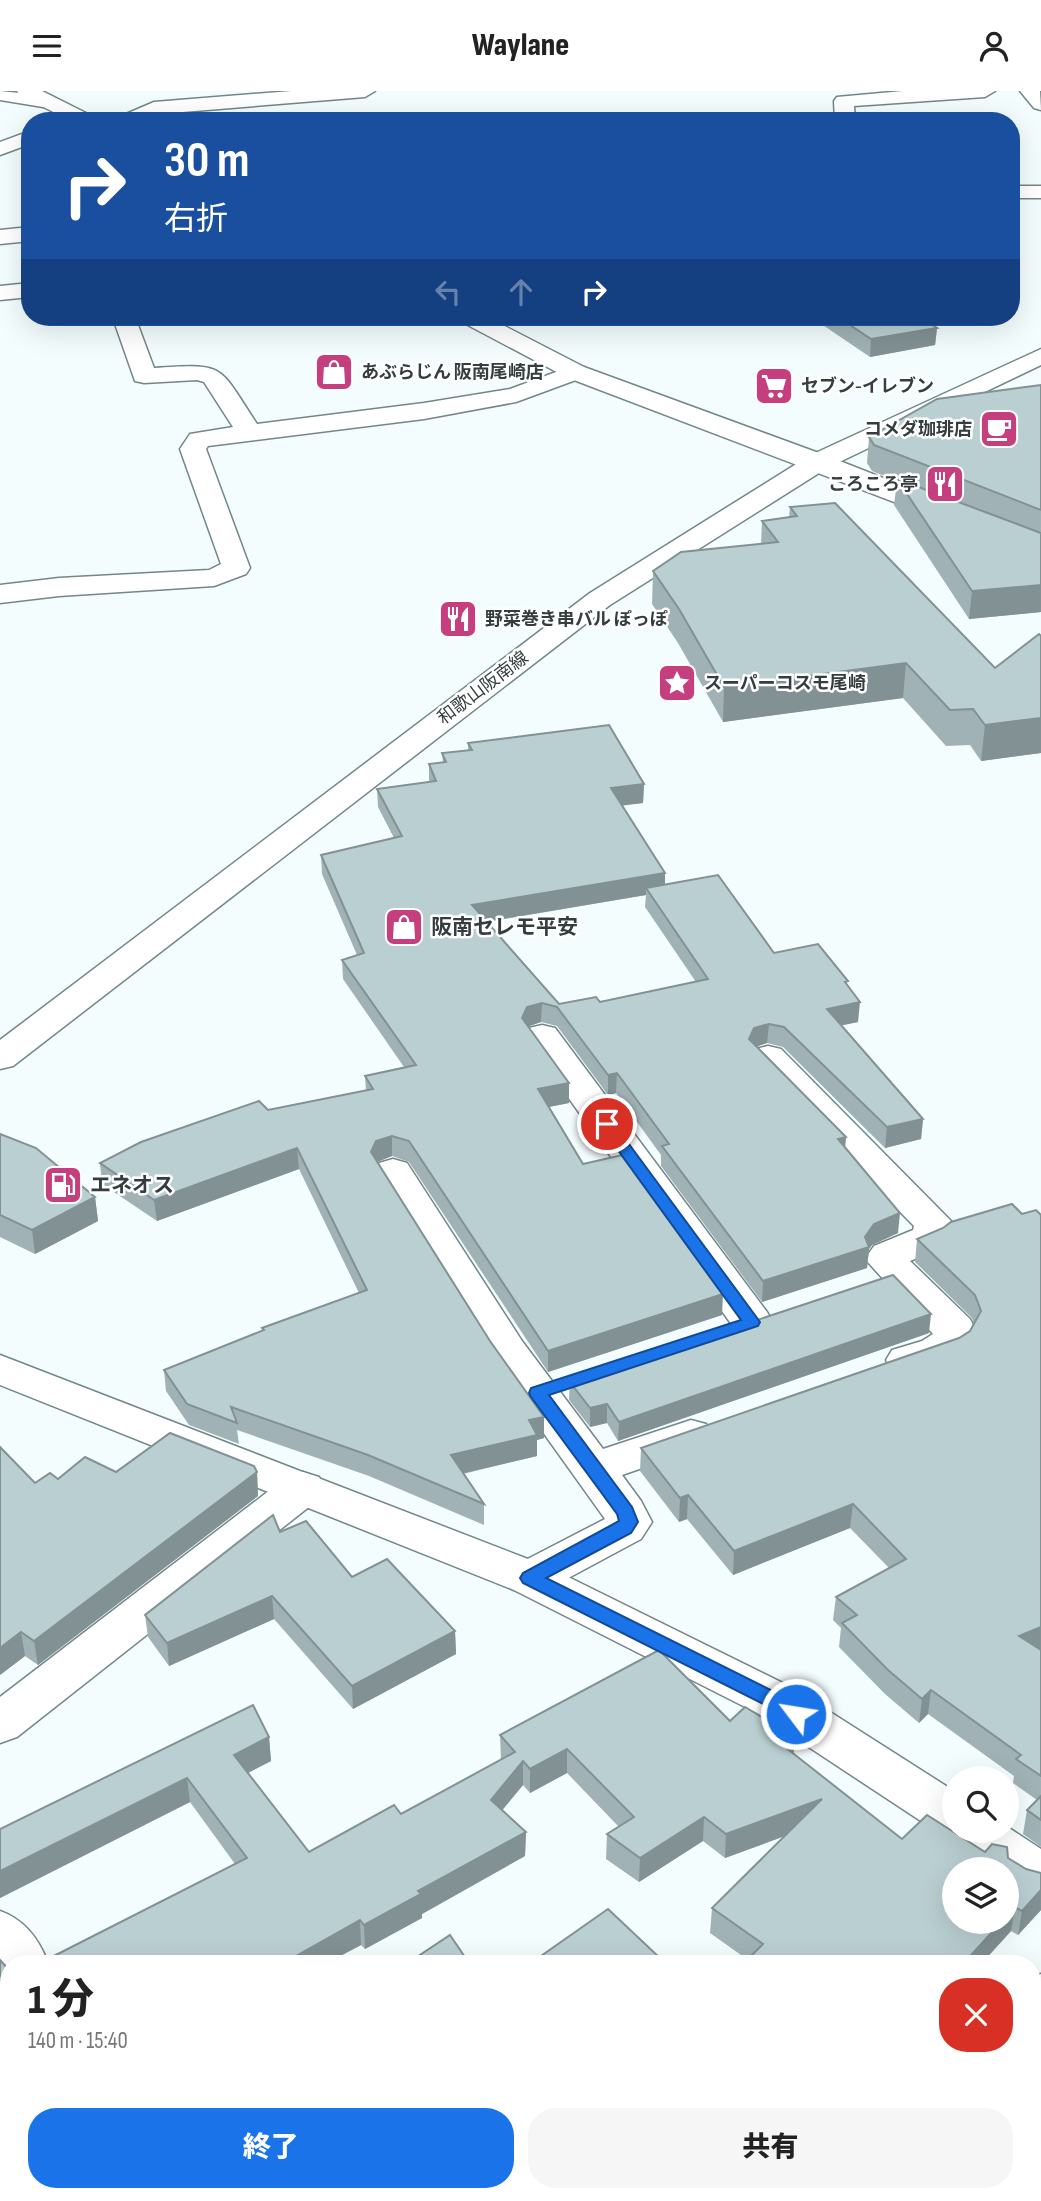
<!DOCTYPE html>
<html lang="ja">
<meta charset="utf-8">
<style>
body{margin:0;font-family:"Sofia Sans Condensed","Noto Sans JP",sans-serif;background:#f6f6f6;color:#222;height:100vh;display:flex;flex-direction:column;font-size:26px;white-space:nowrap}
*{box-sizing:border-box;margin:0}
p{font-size:23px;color:#767676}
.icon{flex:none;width:38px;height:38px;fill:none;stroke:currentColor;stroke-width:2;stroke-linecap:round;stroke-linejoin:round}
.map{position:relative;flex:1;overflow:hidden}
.side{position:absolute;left:0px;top:1864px;width:1041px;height:247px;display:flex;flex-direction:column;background:#fff;border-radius:28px 28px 0 0;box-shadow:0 7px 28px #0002}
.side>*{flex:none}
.guide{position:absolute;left:21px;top:21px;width:999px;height:214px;border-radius:28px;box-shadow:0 7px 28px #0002;background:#1a4fa0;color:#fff;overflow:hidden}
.tools{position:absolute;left:942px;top:1675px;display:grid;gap:14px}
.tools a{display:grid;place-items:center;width:77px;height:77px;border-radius:50%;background:#fff;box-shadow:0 7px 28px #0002;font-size:35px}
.pin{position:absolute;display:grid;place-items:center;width:60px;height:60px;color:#fff;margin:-30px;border:4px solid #fff;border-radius:50%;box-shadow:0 2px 7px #0007}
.me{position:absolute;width:77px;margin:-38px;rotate:301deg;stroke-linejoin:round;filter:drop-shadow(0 0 5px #0008)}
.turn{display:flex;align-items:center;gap:24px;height:147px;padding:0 28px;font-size:32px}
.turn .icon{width:91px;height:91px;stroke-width:2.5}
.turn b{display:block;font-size:49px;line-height:60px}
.lanes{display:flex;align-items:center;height:66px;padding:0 28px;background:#0003;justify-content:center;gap:35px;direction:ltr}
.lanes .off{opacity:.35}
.round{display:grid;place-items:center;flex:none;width:74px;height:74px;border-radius:28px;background:#f6f6f6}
.headline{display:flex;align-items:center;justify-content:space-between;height:119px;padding:0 28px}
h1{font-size:42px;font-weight:800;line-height:52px}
.primary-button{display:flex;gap:14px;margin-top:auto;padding:14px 28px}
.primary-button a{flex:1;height:80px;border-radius:28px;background:#1a73e8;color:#fff;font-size:28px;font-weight:800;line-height:80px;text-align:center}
.primary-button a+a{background:#f6f6f6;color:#222}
header{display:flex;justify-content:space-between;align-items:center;height:91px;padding:0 28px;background:#fff;font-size:32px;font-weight:800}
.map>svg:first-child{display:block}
</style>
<header><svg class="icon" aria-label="menu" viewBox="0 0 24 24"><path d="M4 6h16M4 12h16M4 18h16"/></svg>Waylane<svg class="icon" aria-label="person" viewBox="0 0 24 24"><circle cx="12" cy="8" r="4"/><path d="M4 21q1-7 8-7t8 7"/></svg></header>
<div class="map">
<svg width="1041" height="2110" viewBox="0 0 1041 2110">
<rect width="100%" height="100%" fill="#f4fdfe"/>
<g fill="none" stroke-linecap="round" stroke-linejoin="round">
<g stroke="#728789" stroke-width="3">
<g id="minor">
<path d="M0,0L49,5L59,11L49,17L0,9Z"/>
<path d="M292,0H375L365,6L158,23L143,30H116L119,26L154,11Z"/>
<path d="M903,0H995L985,6L854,15L855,30H835L834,10L837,6Z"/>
<path d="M1020,0H1040L1041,19L1034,17Z"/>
<rect x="1012" y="95" width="29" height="12"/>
<path d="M30,136V150L0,153V139Z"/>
<path d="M30,192V206L0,209V195Z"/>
<path d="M117,226H135L154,277C227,272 218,274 257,333L424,312L510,298L575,274L584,276L587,281L584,286L516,311L424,328L208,355L206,358L250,477L246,483L214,495L59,505L0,512V494L59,487L209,479L221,473L180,358L190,343L233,336L204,291L197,289L144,292L135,290L114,230Z"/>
<path d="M542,934L555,937L767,1221L773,1231L767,1241L752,1245L737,1241L524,945L529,937Z"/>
<path d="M768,955L781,958L954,1133C950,1160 933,1160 910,1170L970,1228C990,1260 933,1282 908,1283C903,1283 897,1280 892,1279L886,1269L892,1259L922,1250L933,1243L865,1168L874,1155L913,1139L914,1135L755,974L750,966L755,958Z"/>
<path d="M393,1068L407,1072L522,1250L603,1358L691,1329L706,1333L713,1344L706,1355L622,1384L641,1410L652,1431L641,1448L546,1499L530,1504L514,1499L507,1487L514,1475L605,1428L492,1270L374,1080L379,1072Z"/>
<path d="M303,1381L319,1386L325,1397L319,1408L17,1646L0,1652V1606L287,1386Z"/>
<path d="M0,1820C25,1829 39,1848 48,1872H9V1890L0,1883Z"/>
<path d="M1041,1883V1935L1032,1938V1886Z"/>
<path d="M828,2102H890L886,2110H824Z"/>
</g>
</g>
<g stroke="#728789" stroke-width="3">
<g id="tertiary">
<path d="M17,0H42L94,26L97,30H71L20,4Z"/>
<path d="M30,40V53L0,64V51Z"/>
<path d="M458,226H487L584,276L827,365L1041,449V467L566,286L462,231Z"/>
<path d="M0,1264L546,1475L791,1596L954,1700V1740H1006V1735L1041,1758V1806L1023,1800L1006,1789V1778C986,1778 961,1764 951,1745L936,1740L757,1622L514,1499L0,1294Z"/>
</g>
</g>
<g stroke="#728789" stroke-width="3">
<path id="secondary" d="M1041,258V274L827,377L610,514L13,975L0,978V949L590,502L809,365Z"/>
</g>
<use href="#minor" fill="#fff" fill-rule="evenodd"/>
<use href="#tertiary" fill="#fff" fill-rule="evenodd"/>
<use href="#secondary" fill="#fff" fill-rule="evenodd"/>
</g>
<g fill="#a0b2b5" fill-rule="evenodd">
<path d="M811,226H920L937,237L935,254L870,266Z"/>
<path d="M1041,294V521L969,528L894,414L897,390L872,380L867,372L869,346Z"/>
<path d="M790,416L995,577L1041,545V662L981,670L970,654L946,655L903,607L723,631L678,552L652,513L653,480L761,453L762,430L789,426Z"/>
<path d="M468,652L644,693L643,712L622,714L665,782V793L774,862L848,895L858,931L841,934L923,1028L921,1048L885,1057L783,956L767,952L757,955L846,1046L845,1056L898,1142L872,1154L869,1158L867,1177L762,1211L661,1075V1064L616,1002L608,1004L557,935L541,931L528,935L569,1012L549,1016L583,1073L722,1224L548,1281L409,1071L392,1065L377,1071L490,1250L544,1326V1347L537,1349V1365L463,1383L484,1413V1434L369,1385L237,1339L239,1353L189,1334L166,1300L164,1279L263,1240L262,1237L359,1202L299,1078L157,1130L102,1093L100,1072L268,1019L366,1000L365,985L404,976L343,888L342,869L357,864L322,783L321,764L394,747L378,716L377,698L429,691V673L443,672L442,662L468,659ZM646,804L645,816L696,891L600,911L559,913L487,831Z"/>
<path d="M0,1043L95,1106L98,1130L35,1163L0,1146Z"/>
<path d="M1022,1123L1041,1124V1558L1040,1559H1041V1756L1023,1743L1027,1719L1037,1709L1013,1692L1014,1685L928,1623L919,1632L885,1603L839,1556L841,1537L833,1529L836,1506L889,1477L850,1437L733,1484L687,1428L679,1431L640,1380L641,1357L959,1247L970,1240L974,1233L972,1227L915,1171L917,1148Z"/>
<path d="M929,1242L618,1350L607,1332L590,1336L569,1309L570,1291Z"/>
<path d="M0,1356L35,1392L58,1388L116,1381H257L258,1405L38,1574L25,1565L0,1584Z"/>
<path d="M280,1441L352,1486L455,1540L456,1563L353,1618L274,1528L169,1575L148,1546L145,1524Z"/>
<path d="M730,1630L794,1663L902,1748L985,1761L1008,1767L1026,1778L1041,1782V1819L1018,1844L1011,1840L982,1872H744L748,1869L710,1842L712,1817L785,1745L725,1767L703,1750L639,1791L606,1768L607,1743L619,1736L567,1682L530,1702L523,1694L502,1719L526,1741L525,1765L422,1823V1827L365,1858L361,1854L327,1872H40L235,1773L190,1711L0,1807V1738L269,1646L271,1670L248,1682L309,1761L401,1723L501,1669L500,1644Z"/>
<path d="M310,2102H417L402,2110H315Z"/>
<path d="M422,2102H799L792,2110H433Z"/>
<path d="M929,2102H1032L1041,2110H941Z"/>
</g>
<g fill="#829193">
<path d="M937,237L935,254L870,266L871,248Z"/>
<path d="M1041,494V521L969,528L972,500Z"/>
<path d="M906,572L903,607L723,631L724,596Z"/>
<path d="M1041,627V662L981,670L985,634Z"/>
<path d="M644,693L643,712L611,716V697Z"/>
<path d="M665,782V801L646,797V804L472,833V814Z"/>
<path d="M860,911L858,931L825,938L827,918Z"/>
<path d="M542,912L541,931L527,936L522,927L527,916Z"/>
<path d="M769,933L767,952L753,957L749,948L754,937Z"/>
<path d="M617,982L616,1002L608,1004V984Z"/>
<path d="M569,992V1012L538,1018V998Z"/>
<path d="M923,1028L921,1048L885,1057L887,1036Z"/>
<path d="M392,1045V1065L377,1071L371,1061L376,1050Z"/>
<path d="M846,1046L844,1066L838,1048Z"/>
<path d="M297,1057L299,1078L157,1130L154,1109Z"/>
<path d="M95,1106L98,1130L35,1163L32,1139Z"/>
<path d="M900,1122L898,1142L872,1154L869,1158L867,1177L762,1211L763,1190L865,1146L874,1133Z"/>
<path d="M723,1203L722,1224L548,1281V1260Z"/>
<path d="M931,1223L929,1242L618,1350L619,1331Z"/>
<path d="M607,1313V1332L590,1336V1317Z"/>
<path d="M544,1326V1347L537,1349V1365L451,1385V1364L529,1329Z"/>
<path d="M257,1381L258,1405L38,1574L34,1550Z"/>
<path d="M688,1404L687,1428L679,1431L680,1407Z"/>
<path d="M853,1413L850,1437L733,1484L734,1460Z"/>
<path d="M272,1505L274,1528L169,1575L167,1552Z"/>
<path d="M1041,1536V1558L1016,1569L1019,1545Z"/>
<path d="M455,1540L456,1563L353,1618L352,1595Z"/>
<path d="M21,1541L25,1565L0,1584V1557Z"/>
<path d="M931,1599L928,1623L919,1632L922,1608Z"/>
<path d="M269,1646L271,1670L236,1688L234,1664Z"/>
<path d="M795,1646L793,1670L785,1656Z"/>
<path d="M567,1658V1682L530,1702V1678Z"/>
<path d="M523,1670V1694L491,1733V1709Z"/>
<path d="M187,1687L190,1711L0,1807V1780Z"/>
<path d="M822,1708L820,1732L725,1767L726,1743Z"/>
<path d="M704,1726L703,1750L639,1791L640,1767Z"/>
<path d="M526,1741L525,1765L422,1823V1827L365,1858L364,1834L418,1800Z"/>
<path d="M1041,1799V1819L1018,1844L1022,1820Z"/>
<path d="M1015,1816L1011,1840L982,1872H964L1002,1830H1006V1825Z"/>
<path d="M360,1829L361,1854L327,1872H293L296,1865Z"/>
<path d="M659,1866V1872H650Z"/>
<path d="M228,2102H265L253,2110H217Z"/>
<path d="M374,2102H417L402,2110H359Z"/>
<path d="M780,2102H799L792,2110H773Z"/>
</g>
<g fill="#bacfd2" stroke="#829193" stroke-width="2">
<path d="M838,226H920L937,237L871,248Z"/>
<path d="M1041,294V419L874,354L869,346L937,308Z"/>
<path d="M897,388L1041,442V494L972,500Z"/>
<path d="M835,412L995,577L1039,543L1041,545V627L985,634L973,618L950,619L906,572L724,596L679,518L653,480L681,461L778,451L762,430L797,425L790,416Z"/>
<path d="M609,634L644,693L611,697L665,782L472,814L559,913L596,906L600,911L708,888L646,797L718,784L774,862L818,853L848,890L845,891L860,911L827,918L923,1028L887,1036L784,936L769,933L754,937L749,948L846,1046L838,1048L900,1122L874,1133L865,1146L869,1156L763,1190L662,1055L669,1053L617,982L608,984L557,916L542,912L527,916L522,927L569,992L538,998L583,1073L622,1064L723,1203L548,1260L409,1050L392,1045L376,1050L371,1061L490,1250L544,1326L529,1329L537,1344L451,1364L484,1413L368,1364L231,1316L237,1332L187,1313L164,1279L264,1239L262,1237L367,1199L297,1057L154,1109L100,1072L141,1051L259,1010L268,1019L373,998L365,985L416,974L342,869L364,862L321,764L402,745L377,698L436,690L429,673L446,671L442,662L472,659L468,652Z"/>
<path d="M0,1043L36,1057L95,1106L32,1139L0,1124Z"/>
<path d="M1012,1113L1022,1123L1036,1119L1041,1124V1536L1019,1545L1041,1559V1685L1016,1668L1021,1664L931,1599L922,1608L888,1579L842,1532L857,1524L836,1506L906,1468L853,1413L734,1460L688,1404L680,1407L641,1357L959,1247L970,1240L981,1220L975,1204L917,1148L943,1137L951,1131Z"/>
<path d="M893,1184L931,1223L619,1331L607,1313L590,1317L570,1291Z"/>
<path d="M170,1342L254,1375L257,1381L34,1550L21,1541L0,1557V1356L35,1392L50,1382L58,1388L85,1366L116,1381Z"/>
<path d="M273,1424L280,1441L306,1430L352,1486L387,1468L455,1540L352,1595L272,1505L167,1552L145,1524Z"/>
<path d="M659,1559L730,1630L745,1616L795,1646L785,1656L902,1748L927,1724L985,1761L992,1753L1007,1756L1008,1767L1026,1778L1041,1782V1799L1022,1820L1015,1816L1006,1825V1778H954V1830H1002L964,1872H744L763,1853L712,1817L822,1708L726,1743L704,1726L640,1767L607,1743L634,1726L567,1658L530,1678L523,1670L491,1709L526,1741L418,1800L421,1803L364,1834L360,1829L296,1865L299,1869L293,1872H40L247,1767L187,1687L0,1780V1738L253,1614L269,1646L234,1664L309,1761L394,1714L401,1723L515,1661L500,1644Z"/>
<path d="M1041,1705V1729L1027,1719Z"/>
<path d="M608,1818L659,1866L650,1872H531Z"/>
<path d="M450,1844L469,1872H408Z"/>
<path d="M0,1869L9,1879V2102H228L217,2110H0Z"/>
<path d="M1041,1958V2110H966L971,2105L967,2102H1032V1962L1035,1964Z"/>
<path d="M324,2102H374L359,2110H330Z"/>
<path d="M455,2102H780L773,2110H466Z"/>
</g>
<path fill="#1a73e8" stroke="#114b97" stroke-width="2" d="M607,1028L612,1030L760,1231L758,1235L549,1304L632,1416L638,1431L631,1442L546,1487L781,1604L803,1618L806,1623L803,1629C790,1633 778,1622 767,1615L523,1492L520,1487L523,1482L619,1430L617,1423L531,1306L529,1302L531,1297L741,1229L599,1033Z"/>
<defs>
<g id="shop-square" transform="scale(2.0125)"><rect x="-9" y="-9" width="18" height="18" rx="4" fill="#c53e7e" stroke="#fff"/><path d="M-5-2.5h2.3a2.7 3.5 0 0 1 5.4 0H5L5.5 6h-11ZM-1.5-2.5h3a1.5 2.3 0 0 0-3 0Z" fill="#fff"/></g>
<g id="supermarket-square" transform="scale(2.0125)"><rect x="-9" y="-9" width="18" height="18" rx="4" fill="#c53e7e" stroke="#fff"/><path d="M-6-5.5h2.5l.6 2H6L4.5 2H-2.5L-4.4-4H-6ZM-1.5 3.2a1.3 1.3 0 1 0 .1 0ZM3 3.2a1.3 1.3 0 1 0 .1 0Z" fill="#fff"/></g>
<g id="cafe-square" transform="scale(2.0125)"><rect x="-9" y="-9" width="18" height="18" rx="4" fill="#c53e7e" stroke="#fff"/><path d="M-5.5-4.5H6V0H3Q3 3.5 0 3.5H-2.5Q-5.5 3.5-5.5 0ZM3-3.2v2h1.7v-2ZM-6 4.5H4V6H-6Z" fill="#fff"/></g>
<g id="restaurant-square" transform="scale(2.0125)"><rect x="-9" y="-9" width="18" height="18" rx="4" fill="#c53e7e" stroke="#fff"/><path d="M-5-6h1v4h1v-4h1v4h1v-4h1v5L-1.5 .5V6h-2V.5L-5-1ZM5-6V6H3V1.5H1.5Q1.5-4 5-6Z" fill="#fff"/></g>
<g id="sight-square" transform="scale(2.0125)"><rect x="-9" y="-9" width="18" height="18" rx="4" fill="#c53e7e" stroke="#fff"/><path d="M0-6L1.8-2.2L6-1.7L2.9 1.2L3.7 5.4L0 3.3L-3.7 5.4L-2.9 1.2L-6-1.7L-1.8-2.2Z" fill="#fff"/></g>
<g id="fuel-square" transform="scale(2.0125)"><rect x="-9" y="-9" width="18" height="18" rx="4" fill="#c53e7e" stroke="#fff"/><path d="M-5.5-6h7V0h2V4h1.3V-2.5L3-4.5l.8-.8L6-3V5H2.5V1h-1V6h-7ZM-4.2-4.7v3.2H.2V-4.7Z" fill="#fff"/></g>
</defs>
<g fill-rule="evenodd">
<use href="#shop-square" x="334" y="281"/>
<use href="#supermarket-square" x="774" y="295"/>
<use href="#cafe-square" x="999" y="338"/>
<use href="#restaurant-square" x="945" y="393"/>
<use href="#restaurant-square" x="458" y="528"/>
<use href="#sight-square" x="677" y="592"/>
<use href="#shop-square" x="404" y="836"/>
<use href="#fuel-square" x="63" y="1094"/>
</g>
<g text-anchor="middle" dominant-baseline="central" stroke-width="5" stroke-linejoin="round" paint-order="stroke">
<g font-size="18" font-weight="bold" fill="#353d3e" stroke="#fff" text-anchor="start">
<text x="361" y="281">あぶらじん 阪南尾崎店</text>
<text x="801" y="295">セブン-イレブン</text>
<text x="972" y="338" text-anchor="end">コメダ珈琲店</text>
<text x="918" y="393" text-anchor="end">ころころ亭</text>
<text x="485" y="528">野菜巻き串バル ぽっぽ</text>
<text x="704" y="592">スーパーコスモ尾崎</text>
</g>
<g font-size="18" fill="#353d3e" stroke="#fff">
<text transform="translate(483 597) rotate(-37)">和歌山阪南線</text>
</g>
<g font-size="21" font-weight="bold" fill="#353d3e" stroke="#fff" text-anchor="start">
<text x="431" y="836">阪南セレモ平安</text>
<text x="90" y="1094">エネオス</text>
</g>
</g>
</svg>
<div class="tools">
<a><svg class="icon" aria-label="search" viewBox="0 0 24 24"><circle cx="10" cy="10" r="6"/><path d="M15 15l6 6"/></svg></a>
<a><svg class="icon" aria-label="layers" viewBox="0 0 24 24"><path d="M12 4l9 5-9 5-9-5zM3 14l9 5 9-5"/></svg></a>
</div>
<div class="pin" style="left:607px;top:1033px;background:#d93025"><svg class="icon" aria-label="arrive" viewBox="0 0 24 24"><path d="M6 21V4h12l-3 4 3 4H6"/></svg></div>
<svg class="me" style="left:796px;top:1623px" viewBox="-20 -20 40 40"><circle r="17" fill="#1a73e8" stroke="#fff" stroke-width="3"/><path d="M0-11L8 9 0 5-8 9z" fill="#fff"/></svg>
<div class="guide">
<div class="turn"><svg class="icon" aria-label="right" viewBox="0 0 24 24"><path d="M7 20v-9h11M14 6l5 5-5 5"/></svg><div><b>30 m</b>右折</div></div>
<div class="lanes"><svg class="icon off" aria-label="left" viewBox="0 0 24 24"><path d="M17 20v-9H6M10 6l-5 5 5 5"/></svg><svg class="icon off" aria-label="ahead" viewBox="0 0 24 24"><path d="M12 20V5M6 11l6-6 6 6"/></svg><svg class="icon" aria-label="right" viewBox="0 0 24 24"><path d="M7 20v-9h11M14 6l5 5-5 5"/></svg></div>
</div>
<section class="side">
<div class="headline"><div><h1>1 分</h1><p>140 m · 15:40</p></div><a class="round" style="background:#d93025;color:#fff"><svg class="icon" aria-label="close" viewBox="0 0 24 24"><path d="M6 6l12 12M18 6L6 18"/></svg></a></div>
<div class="primary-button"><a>終了</a><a>共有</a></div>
</section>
</div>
